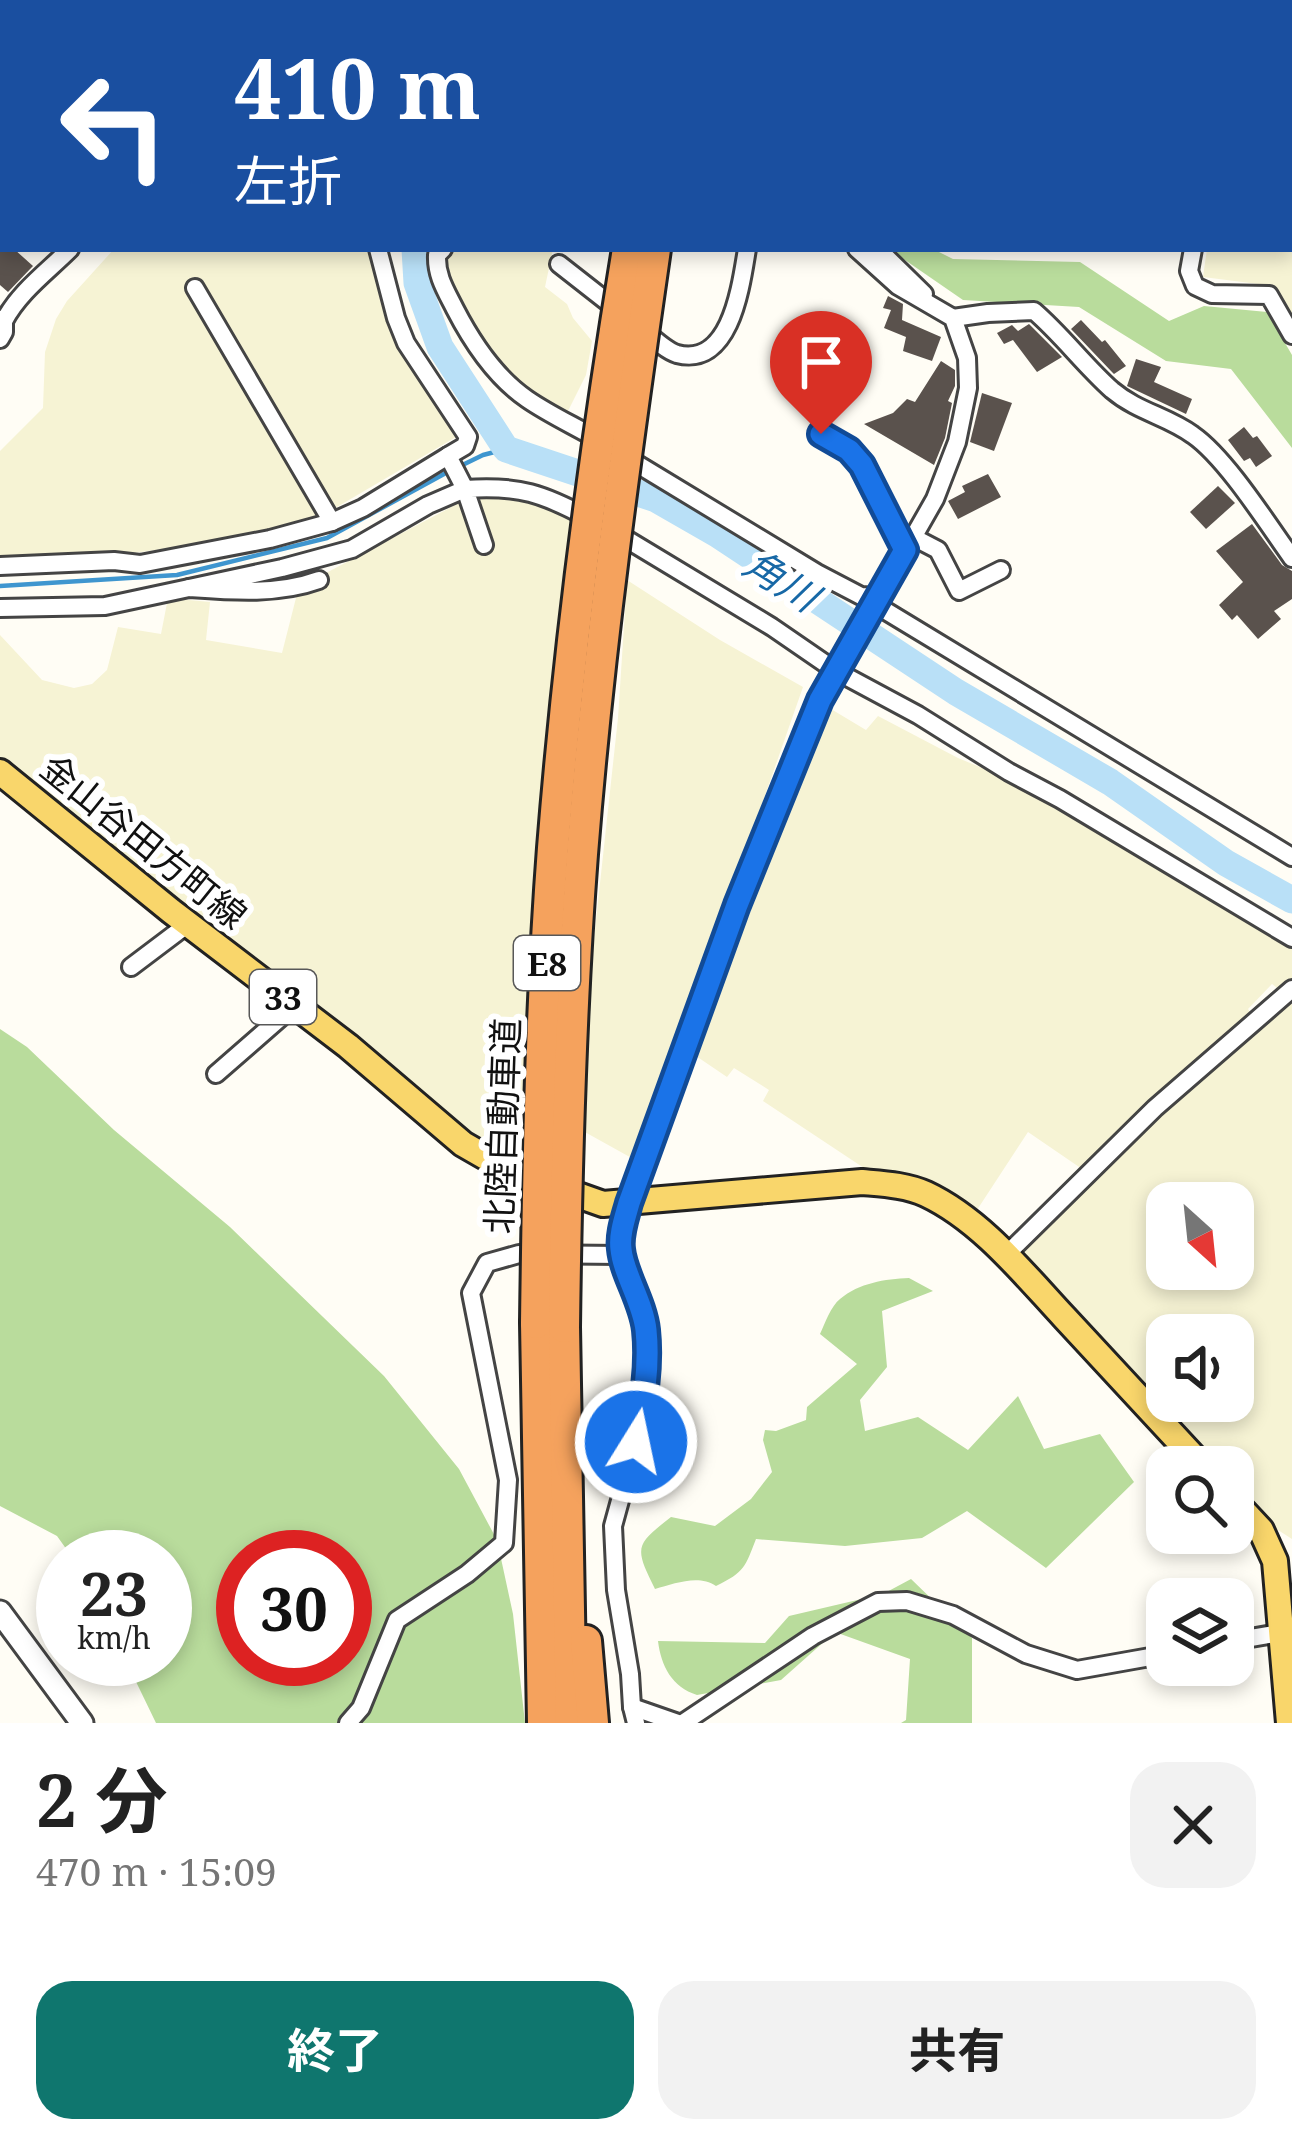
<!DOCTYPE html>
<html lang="ja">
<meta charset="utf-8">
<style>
body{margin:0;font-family:"Noto Serif","Noto Sans JP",serif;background:#f2f2f2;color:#222;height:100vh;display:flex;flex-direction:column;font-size:45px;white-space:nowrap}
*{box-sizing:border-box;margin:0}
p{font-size:39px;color:#767676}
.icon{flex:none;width:66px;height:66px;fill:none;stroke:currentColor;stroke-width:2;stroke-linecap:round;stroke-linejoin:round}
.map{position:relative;height:1723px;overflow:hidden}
.details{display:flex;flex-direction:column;background:#fff;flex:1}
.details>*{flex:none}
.hud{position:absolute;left:0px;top:0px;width:1293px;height:252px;box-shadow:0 6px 18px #0003;background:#1a4fa0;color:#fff;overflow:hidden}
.needle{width:78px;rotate:153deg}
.controls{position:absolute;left:1146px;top:1182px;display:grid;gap:24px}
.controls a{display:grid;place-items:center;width:108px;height:108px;border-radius:24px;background:#fff;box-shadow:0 6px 18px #0003;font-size:60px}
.speed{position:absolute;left:36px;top:1530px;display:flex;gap:24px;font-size:60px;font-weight:700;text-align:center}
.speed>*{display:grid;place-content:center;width:156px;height:156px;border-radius:50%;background:#fff;box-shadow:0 6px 18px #0003;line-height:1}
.speed small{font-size:30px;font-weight:400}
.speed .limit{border:18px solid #d22;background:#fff;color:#111}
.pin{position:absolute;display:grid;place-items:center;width:102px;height:102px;color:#fff;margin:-123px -51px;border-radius:50% 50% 50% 0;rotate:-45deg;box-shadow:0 0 12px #0007}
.pin .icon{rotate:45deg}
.me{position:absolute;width:132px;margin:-66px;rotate:10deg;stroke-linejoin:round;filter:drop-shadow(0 0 9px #0008)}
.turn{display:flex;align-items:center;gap:42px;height:252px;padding:0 36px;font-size:54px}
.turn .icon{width:156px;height:156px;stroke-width:2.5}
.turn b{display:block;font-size:84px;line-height:102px}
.round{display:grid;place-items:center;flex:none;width:126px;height:126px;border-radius:36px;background:#f2f2f2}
.headline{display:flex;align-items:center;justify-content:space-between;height:204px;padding:0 36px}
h1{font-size:72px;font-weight:700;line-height:90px}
.cta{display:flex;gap:24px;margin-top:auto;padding:24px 36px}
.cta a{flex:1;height:138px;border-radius:36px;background:#0f766e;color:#fff;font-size:48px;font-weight:700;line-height:138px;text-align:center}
.cta a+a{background:#f2f2f2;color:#222}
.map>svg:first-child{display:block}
</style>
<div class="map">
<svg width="1292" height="1723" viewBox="0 0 1292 1723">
<rect width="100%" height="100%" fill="#fffdf5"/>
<g fill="#f6f3d4" fill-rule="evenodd">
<path d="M1186,0H1292V317L1274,286L1203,277L1207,249H1290V3H1186Z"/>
<path d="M114,249H373L394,338L423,376L456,437L337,507L312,519L202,544L133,553L0,560V451L43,408L45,352L56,319L67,301Z"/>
<path d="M433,249H553L545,287L567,304L573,318L592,341L586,375L567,413L555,423L511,391L468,348L435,282Z"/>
<path d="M501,492L571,514L537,840L524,1068L522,1169L475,1140L121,859L0,758V635L42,680L74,688L92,684L107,670L118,627L161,634L168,598L210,602L206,640L282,653L297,594L324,585L326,573L478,493Z"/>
<path d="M627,580L720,640L803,687L637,1161L583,1131L590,975L618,718Z"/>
<path d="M831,709L866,730L878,716L958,758L1009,779L1163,867L1292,944V982L1281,991L1272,984L1248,1009L1254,1018L1085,1171L1028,1132L975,1213L945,1190L885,1170H867L763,1101L769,1090L734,1068L727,1077L696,1056L725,975Z"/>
<path d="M1292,997V1539L1278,1530L1233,1482V1467H1219L1018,1252L1204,1075ZM1167,1203H1233V1269H1167ZM1167,1335H1233V1401H1167Z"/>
</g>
<g fill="#b9dc9c" fill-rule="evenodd">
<path d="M889,249H933L953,259L1080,262L1169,321L1204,306L1267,312L1292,355V448L1231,369L1166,361L1079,307L963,300Z"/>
<path d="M0,1029L27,1047L114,1130L230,1227L384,1376L459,1469L497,1540L513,1614L525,1723H156L125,1659H165V1557H72L57,1536L0,1506ZM243,1557H345V1659H243Z"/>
<path d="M909,1278L933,1291L882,1311L887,1367L860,1400L865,1431L918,1417L968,1450L1018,1396L1044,1449L1100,1434L1134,1482L1046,1568L967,1511L922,1538L845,1546L756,1539C745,1567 745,1572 716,1586C698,1574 674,1584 655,1589C634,1547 635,1545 671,1517L715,1526L751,1499L772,1472L763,1440L765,1430L776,1431L806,1420L807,1407L857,1364L820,1334C825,1323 831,1306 840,1299C859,1283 885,1279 909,1278Z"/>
<path d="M911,1579L972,1638V1723H901L906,1720L910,1659L835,1632L781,1680L697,1695C672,1687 661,1666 658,1641L765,1643L789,1616L883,1594Z"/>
</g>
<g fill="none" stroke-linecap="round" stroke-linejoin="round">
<path stroke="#3f96cf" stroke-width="4.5" d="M0,586L177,575L327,538L444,474L483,455L506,449"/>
<g stroke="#b9e0f7" stroke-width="27">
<path d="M304,0L308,3"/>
<path d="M415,249L417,283L440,347L506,449L656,499L717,534L956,692L1110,782L1226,863L1292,900"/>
</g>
</g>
<g fill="#5a524d">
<path d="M0,249H14L33,266L8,292L0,285Z"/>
<path d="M888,296L903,304L902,320L941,337L932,361L903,351L906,337L884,328L891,310L883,308Z"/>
<path d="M1081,320L1102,342L1105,340L1126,366L1114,374L1111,371L1071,329Z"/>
<path d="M1029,324L1062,357L1037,372L1013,340L1004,344L997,333L1012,325L1018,331Z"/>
<path d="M1136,359L1161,367L1154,382L1192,399L1186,414L1127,386Z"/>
<path d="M941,361L955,370V386L948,401L952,403L945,438L934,465L864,424L893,413L907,399L915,402Z"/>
<path d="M982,393L1012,403L994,451L970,442Z"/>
<path d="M1244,427L1253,438L1257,436L1272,456L1256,467L1250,458L1244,461L1228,440Z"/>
<path d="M988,474L1001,497L958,519L948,501L965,492L962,486Z"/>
<path d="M1218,486L1235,503L1206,529L1190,512Z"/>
<path d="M1252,524L1282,565L1292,571V599L1274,611L1281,619L1258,639L1237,615L1232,620L1219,605L1243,582L1216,551Z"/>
</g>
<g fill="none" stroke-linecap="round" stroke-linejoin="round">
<path stroke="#dbdad3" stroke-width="16" stroke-dasharray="16 8" stroke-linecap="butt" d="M636,0L639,3"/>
<g stroke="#444" stroke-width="22">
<g id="minor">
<path d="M20,0L23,3"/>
<path d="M151,0L154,3"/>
<path d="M260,0L271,3"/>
<path d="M531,3V0"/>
<path d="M1127,3L1128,0"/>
<path d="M0,118L3,121"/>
<path d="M443,249L437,255C436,276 446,291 455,309C472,342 495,377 527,399C550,415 577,427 602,442"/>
<path d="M878,249L924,294"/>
<path d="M1193,249L1189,271L1195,286L1212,294L1269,295L1292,335"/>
<path d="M559,264L619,311"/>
<path d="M195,288L332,522"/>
<path d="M953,318L988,313L1034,311C1062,335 1084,365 1112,390C1138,412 1167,416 1193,435C1226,458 1267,523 1292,558"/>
<path d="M0,319L4,321C19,292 48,271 70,249"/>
<path d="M639,326C650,335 664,350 677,354C731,368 741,285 747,249"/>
<path d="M0,339L4,332V321"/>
<path d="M822,434L849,450L861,465L905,551"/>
<path d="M624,456L817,573L861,596L878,597L881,608L1292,857"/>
<path d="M613,531L772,627L836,671L918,715L1009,772L1060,799L1292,938"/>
<path d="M913,537L938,550L959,591L1001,570"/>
<path d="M484,545L465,489C519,485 544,494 590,519"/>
<path d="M0,566L114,561L140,564L270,539L332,522L363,508L448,456"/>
<path d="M319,580C278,595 231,591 189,588L282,568L352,549L428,505L465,489L448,456L465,446L468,437L406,343L396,318L378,249"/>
<path d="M0,608L105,606L189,588"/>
<path d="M131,967L188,924"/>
<path d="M216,1074L295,1005"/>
<path d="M1006,1255L1155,1108L1292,989"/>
<path d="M1233,1641L1291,1631"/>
<path d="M632,1707L678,1723"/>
<path d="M348,1723L361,1708L397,1620L467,1574L504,1543L508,1480L471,1293L487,1263L519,1254L621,1255"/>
<path d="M636,1723L632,1707L630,1674L616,1590L613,1526L636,1442L649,1369L646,1324L633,1280L621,1255L620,1237L629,1203L737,905L820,701L935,499L957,442L968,388L967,358L953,318L898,286L857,249"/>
<path d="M683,1723L813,1636L878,1602L907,1601L953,1615L1026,1654L1077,1670L1167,1654"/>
</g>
</g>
<g stroke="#444" stroke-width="27">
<path id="tertiary" d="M0,1612L82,1723"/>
</g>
<g stroke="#222" stroke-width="30">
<g id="primary">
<path d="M0,772L171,911L348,1046L463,1144L510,1171L603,1204L862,1182C884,1184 906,1185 926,1194C981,1220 1023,1273 1064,1317C1110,1367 1157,1417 1203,1467"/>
<path d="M1233,1500L1261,1530L1275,1561L1289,1723"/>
</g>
</g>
<g stroke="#222" stroke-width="36">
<g id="motorway">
<path d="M670,3L671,0"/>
<path d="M699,3L700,0"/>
<path d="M536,1323L543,1723"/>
<path d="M564,1327L571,1723"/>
<path d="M586,1641L593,1723"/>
</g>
</g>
<use href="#minor" stroke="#fff" stroke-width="16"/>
<use href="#tertiary" stroke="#fff" stroke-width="21"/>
<use href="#primary" stroke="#f9d66b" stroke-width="24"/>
<use href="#motorway" stroke="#f5a25d" stroke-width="30"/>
<g stroke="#222" stroke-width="36" stroke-linecap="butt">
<g id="motorway-bridge">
<path d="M536,1323C538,1164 541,1006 553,848C569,647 595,448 628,249"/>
<path d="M564,1327C566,1169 570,1011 582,854C598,651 626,450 655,249"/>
</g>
</g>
<use href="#motorway-bridge" stroke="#f5a25d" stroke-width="30"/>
</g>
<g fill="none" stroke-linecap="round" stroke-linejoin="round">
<g stroke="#114b97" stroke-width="30">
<path id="route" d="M636,1442C643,1404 650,1368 646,1330C643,1302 623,1273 621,1249C619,1234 625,1218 629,1203L737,905L820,700L905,550L862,465L849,450L821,434"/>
</g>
<use href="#route" stroke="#1a73e8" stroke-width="21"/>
</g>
<g text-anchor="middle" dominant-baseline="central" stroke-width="12" stroke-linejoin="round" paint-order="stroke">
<g fill="#fff" stroke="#585858" stroke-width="3">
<rect x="514" y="936" width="66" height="54" rx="9"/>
<rect x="250" y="970" width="66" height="54" rx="9"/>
</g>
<g font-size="33" font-weight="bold" fill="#111">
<text x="547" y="963">E8</text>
<text x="283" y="997">33</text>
</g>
<g font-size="36" fill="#111" stroke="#fff">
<text transform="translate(144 841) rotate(39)">金山谷田方町線</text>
<text transform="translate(502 1126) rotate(-88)">北陸自動車道</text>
</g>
<g font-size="39" font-style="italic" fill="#1768a6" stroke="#fff">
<text transform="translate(782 579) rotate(32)">角川</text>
</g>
</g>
</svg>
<div class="controls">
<a><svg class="needle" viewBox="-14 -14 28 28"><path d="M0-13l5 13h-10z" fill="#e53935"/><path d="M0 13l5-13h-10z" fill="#767676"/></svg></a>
<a><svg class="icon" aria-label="sound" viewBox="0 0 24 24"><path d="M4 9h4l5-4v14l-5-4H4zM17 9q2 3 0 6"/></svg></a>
<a><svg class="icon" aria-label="search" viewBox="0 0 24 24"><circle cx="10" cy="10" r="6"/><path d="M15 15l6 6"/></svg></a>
<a><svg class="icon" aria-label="layers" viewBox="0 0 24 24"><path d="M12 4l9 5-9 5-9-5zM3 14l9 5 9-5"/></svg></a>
</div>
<div class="speed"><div>23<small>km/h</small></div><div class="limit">30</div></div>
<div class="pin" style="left:821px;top:434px;background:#d93025"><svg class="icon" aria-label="arrive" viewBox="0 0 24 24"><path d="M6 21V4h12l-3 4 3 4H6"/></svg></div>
<svg class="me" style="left:636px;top:1442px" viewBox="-20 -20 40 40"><circle r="17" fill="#1a73e8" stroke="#fff" stroke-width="3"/><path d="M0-11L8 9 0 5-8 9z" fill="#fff"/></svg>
<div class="hud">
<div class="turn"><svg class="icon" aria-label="left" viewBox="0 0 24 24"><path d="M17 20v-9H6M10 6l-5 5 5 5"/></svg><div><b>410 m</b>左折</div></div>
</div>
</div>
<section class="details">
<div class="headline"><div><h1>2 分</h1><p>470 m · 15:09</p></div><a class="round"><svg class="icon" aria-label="close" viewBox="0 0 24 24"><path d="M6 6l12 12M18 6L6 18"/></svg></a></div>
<div class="cta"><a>終了</a><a>共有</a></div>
</section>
